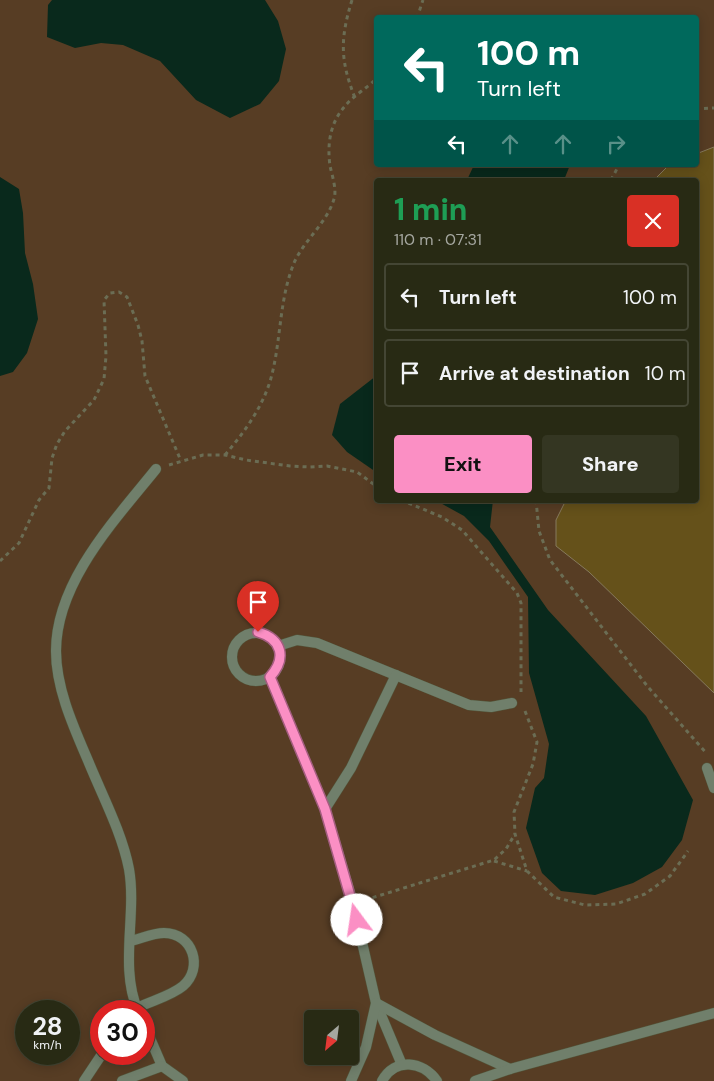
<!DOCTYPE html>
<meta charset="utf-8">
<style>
body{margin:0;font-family:"DM Sans",sans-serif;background:#343622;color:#f1f3f6;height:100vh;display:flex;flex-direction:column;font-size:19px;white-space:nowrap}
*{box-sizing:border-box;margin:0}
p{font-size:16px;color:#a5a7a0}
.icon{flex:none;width:28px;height:28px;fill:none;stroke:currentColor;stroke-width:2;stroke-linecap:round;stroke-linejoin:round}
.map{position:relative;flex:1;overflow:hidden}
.details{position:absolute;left:374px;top:178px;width:325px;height:325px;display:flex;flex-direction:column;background:#282a14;border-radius:5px;box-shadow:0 2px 12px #0003,0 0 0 1px #444634}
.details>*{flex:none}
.banner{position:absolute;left:374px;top:15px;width:325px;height:152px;border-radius:5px;box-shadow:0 2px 12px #0003,0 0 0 1px #444634;background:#00695c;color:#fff;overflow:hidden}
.needle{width:32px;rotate:208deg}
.buttons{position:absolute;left:304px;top:1010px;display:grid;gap:10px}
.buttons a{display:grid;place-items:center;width:55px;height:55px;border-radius:5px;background:#282a14;box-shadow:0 2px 12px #0003,0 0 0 1px #444634;font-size:25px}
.speed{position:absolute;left:15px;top:1000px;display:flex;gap:10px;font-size:25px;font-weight:700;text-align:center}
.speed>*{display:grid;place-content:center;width:65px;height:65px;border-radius:50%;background:#282a14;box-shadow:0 2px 12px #0003,0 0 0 1px #444634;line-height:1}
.speed small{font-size:12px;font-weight:400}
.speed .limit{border:8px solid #d22;background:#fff;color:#111}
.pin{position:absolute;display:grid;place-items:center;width:42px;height:42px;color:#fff;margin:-51px -21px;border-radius:50% 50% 50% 0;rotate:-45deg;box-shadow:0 0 5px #0007}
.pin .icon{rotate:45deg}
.me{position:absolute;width:55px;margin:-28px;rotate:346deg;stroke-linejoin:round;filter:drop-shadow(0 0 4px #0008)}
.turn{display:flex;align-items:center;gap:18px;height:105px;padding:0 20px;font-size:22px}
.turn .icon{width:65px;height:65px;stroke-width:2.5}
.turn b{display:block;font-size:35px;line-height:42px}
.lanes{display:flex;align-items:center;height:48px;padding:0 20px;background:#0003;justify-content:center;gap:25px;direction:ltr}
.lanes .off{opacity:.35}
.round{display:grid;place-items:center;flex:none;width:52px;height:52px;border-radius:5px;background:#343622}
.summary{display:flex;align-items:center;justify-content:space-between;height:85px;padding:0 20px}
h1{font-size:30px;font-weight:800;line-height:38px;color:#1e9e55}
.button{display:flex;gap:10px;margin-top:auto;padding:10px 20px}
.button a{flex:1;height:58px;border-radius:5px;background:#fb8fc4;color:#111;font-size:20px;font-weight:800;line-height:58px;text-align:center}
.button a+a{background:#343622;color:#f1f3f6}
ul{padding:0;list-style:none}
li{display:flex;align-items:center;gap:15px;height:68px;margin:0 10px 8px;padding:0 10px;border:2px solid #444634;border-radius:5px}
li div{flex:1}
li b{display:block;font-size:19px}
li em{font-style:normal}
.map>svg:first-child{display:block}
</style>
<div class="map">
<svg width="714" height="1081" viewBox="0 0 714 1081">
<rect width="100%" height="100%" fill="#35381b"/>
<path fill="#573d24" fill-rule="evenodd" d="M0,0H714V1081H0ZM376,18H696V165H376ZM376,180H696V500H376ZM26,1011H69V1054H26ZM101,1011H144V1054H101ZM312,1019H350V1056H312Z"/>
<g fill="#09291c">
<path d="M52,0H265L278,21L286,49L279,81L260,104L230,118L196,100L160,61L123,45L101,43L75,48L47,37L48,5Z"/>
<path d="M474,165H570L564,180H467Z"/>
<path d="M0,177L19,189L23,213L25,253L33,284L38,319L27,353L13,372L0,376Z"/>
<path d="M376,376V472L347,452L332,435L340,404Z"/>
<path d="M435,500H493L490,527L548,610L646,716L693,800L682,840L662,867L633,883L595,895L561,891L542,873L526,828L535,788L544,778L549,744L529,673L528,597L489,541L464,516Z"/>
</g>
<path fill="#65511a" stroke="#867a5c" d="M714,147V693L589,572L556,546V520L566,500H696V180H654L669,165H696V154Z"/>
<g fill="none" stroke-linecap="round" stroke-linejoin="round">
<g stroke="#53563b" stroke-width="11">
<g id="minor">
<circle cx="256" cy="657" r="24"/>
<path d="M278,646L297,640L317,643L469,705L491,707L512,703"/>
<path d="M270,677L325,809L353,903L376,1003L402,1065"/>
<path d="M707,768L714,788"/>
<path d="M325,809L351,768L396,675"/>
<path d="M130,941C140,939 153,933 164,933C193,933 204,968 183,986C171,996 151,1001 137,1008"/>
<path d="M138,1011C119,967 137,915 129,869C122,833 103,797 89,763C74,728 56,689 56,651C56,582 115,520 156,469"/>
<path d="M144,1024L162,1066L183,1081"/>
<path d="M84,1081L102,1054"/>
<path d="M122,1081L162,1066"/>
<path d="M351,1081L366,1047L376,1003L435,1035L510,1069"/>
<path d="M382,1081C395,1057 423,1061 437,1081"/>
<path d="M475,1081L510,1069L714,1013"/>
</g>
</g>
<g stroke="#6b6d54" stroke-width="3" stroke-dasharray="4 4" stroke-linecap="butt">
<path d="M352,0C340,39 340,60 355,98"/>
<path d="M417,18L423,0"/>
<path d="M696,109L714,108"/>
<path d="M611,180L619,165"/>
<path d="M225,455C246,430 266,403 273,370C281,335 280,297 294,263C304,240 327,223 334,199C337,190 332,175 330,166C327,144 330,123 345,106C353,96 367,88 376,79"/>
<path d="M169,465L203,455H225L246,460L290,466L310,467L327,466L357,472L376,486"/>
<path d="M401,500L442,517L462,530L517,593L521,603V692"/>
<path d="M536,500L539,531L550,560L648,687L707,754"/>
<path d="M0,561L19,543L39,500L49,488L52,458L57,444L65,431L94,400L104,379L106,356L104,300L110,293L119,292L127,297L138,325L142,341L145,376L181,461"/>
<path d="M525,711L537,742L533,764L514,812L515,834L527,871L554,897L585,905L616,904L645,894L670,876L688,851"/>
<path d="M494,861L527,871"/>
<path d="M365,900L494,860L506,849L515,834"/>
</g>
<use href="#minor" stroke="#707f6b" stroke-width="10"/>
</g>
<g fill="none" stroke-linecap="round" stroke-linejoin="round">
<g stroke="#a35d7f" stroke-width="12">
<path id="route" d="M258,632C282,639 287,658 270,677L325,809L357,920"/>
</g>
<use href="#route" stroke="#fb8fc4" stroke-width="9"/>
</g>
</svg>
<div class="buttons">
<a><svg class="needle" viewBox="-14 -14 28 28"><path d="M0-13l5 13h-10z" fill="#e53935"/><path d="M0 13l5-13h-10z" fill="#a5a7a0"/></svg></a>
</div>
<div class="speed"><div>28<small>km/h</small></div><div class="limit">30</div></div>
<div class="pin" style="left:258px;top:632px;background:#d93025"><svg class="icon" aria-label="arrive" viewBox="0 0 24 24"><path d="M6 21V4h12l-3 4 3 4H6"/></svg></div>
<svg class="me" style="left:357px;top:920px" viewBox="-20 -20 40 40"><circle r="19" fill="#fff"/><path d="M0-13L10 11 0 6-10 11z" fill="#fb8fc4"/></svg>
<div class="banner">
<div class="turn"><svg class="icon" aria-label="left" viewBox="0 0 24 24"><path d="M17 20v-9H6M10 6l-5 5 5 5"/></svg><div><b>100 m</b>Turn left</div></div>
<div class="lanes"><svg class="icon" aria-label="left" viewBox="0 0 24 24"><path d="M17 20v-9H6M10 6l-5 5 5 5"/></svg><svg class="icon off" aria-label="ahead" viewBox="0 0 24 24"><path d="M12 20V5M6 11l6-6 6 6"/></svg><svg class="icon off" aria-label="ahead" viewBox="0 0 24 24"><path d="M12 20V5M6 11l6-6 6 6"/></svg><svg class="icon off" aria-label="right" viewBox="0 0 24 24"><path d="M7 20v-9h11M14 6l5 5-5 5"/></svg></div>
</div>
<section class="details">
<div class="summary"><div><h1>1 min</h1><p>110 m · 07:31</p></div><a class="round" style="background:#d93025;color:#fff"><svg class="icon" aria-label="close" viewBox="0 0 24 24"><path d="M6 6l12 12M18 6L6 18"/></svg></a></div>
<ul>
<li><svg class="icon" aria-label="left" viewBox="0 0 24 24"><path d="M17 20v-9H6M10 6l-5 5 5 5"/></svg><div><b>Turn left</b></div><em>100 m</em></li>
<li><svg class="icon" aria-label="arrive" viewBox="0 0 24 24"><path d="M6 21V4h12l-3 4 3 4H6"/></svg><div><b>Arrive at destination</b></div><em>10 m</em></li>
</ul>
<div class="button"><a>Exit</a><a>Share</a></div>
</section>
</div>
